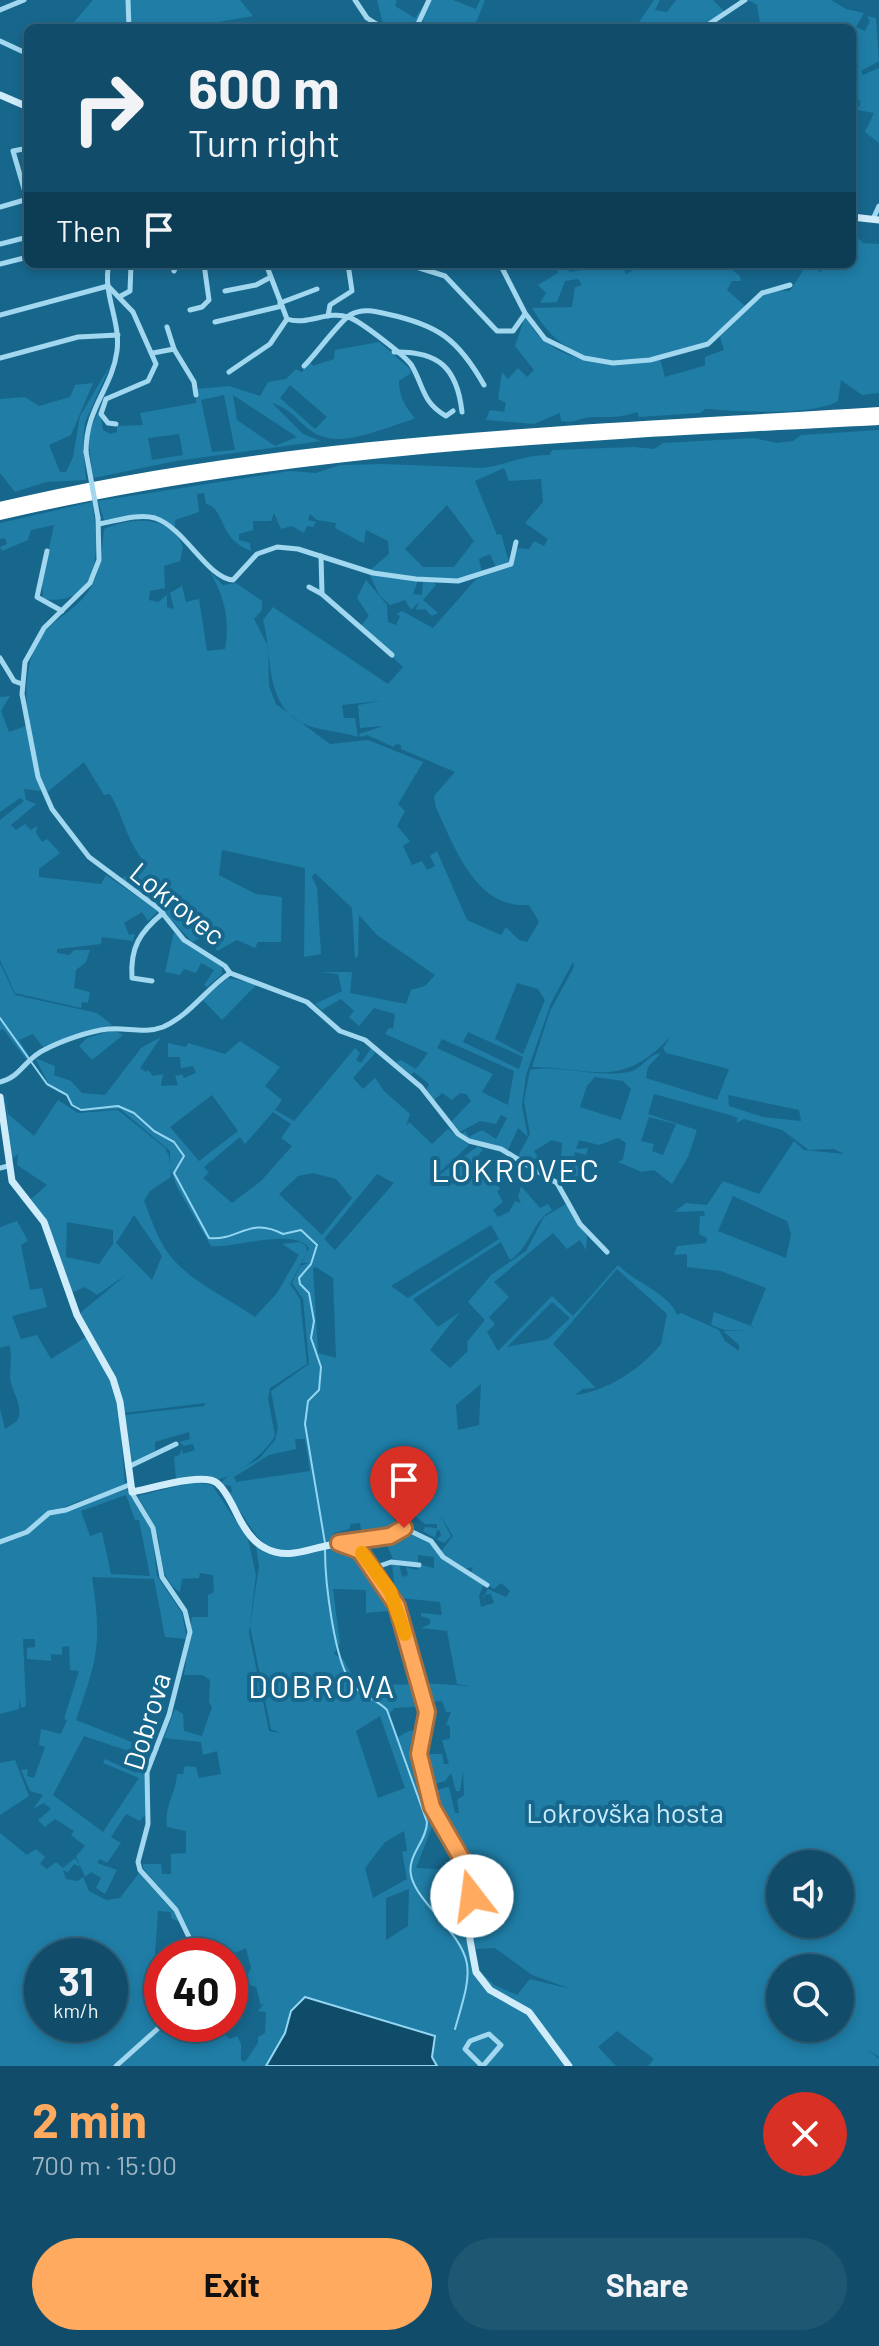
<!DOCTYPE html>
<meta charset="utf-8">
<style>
body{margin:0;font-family:Barlow,sans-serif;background:#1e5772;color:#f1f3f6;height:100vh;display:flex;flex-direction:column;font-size:30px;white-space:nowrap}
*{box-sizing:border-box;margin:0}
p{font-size:26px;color:#9cb4c1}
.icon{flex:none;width:44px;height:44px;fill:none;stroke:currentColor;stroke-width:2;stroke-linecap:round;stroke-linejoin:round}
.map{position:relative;height:2066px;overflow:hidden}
.details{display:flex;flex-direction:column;background:#114d6a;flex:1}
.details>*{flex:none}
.banner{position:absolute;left:24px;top:24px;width:832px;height:244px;border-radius:12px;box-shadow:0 4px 12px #0003,0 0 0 2px #30647e;background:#114d6a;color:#f1f3f6;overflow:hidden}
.fabs{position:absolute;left:766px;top:1850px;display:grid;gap:16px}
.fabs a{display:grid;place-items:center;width:88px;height:88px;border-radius:50%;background:#114d6a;box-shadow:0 4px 12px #0003,0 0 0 2px #30647e;font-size:40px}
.speed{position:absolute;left:24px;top:1938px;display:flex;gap:16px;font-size:40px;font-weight:700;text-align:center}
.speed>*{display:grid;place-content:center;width:104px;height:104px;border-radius:50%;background:#114d6a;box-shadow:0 4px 12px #0003,0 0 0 2px #30647e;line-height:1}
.speed small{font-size:20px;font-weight:400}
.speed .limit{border:12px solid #d22;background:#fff;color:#111}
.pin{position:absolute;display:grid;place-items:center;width:68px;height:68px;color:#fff;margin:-82px -34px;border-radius:50% 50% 50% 0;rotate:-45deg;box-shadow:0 0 8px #0007}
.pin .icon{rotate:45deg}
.me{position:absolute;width:88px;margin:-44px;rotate:345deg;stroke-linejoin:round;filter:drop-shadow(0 0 6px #0008)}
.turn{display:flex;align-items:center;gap:28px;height:168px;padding:0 32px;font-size:36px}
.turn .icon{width:104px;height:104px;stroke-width:2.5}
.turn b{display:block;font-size:56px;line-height:68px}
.then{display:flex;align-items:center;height:76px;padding:0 32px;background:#0003;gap:16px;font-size:30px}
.round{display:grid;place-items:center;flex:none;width:84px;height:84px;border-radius:42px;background:#1e5772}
.head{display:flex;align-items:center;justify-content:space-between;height:136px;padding:0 32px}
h1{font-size:48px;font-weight:700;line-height:60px;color:#ffaa5f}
.action{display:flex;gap:16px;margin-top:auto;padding:16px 32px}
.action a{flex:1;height:92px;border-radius:48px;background:#ffaa5f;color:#111;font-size:32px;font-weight:700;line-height:92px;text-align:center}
.action a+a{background:#1e5772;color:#f1f3f6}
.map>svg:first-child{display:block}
</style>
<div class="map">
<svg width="879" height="2066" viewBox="0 0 879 2066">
<rect width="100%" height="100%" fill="#17678d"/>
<g fill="#1f7da6" fill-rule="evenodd">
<path d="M93,0H127L128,28H69Z"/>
<path d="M129,0H240L253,16L213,23L216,28H130Z"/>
<path d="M377,0H397L395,6L415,18L428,0L415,28H384Z"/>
<path d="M430,0H453L476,9L480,0H485L474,28H439L419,19Z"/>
<path d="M654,0H660L655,10L667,12L676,0H713L724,11L700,28H635Z"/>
<path d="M748,0H831L846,9L864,13L856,27L865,31L870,21L867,16L876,18L879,61L861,71L863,75L879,68V143L865,132L874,113L852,109L860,106V100L852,102V28H761L757,5Z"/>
<path d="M858,238L863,243L879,244V393L862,395L841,380L838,401C808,417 739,411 705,409L700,413L639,417L637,412C621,418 607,417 592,417C581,417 576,424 561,421L560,413L534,424L486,420L490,410L504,412L506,403L498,399L502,372L508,379L518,368L527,377L534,370L515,346L525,317C530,323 534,332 540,337C574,368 619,364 660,359L665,377C671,375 702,367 705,365V357L724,350L720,337L759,296L775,290L790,291L807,264H812L821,273L822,264H852V241Z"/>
<path d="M554,264H566L569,272L621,264L626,274L645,264H724L740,276L741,281H732L727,290L745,306C735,317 723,335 710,341C700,347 685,349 674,352C611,370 564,364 532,308L572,307L575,287L582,285L578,279L565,281L557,302L540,303L546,293L538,285L558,273Z"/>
<path d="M379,342L410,369L411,373L399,381C399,396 405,407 415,418L411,420C383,428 339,450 313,432C295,420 295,411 272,403L303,434L321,441L176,461L93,478L88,436L111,381L100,410L103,430L110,434L117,432V426L143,425L140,413L196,403L197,389L229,386L260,396L268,382L286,379L296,369L302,372L310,362L313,366L334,359L335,350ZM290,385L327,417L315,429L280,398ZM224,395L235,450L212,452L201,400ZM233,395L297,437L275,446L237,420ZM179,434L183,455L152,460L148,438Z"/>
<path d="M111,364L85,422L83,444L86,480L46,482L15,492L0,473V399L25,397L39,406L70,397L75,385L93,383L71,435L49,445L60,472H66L73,457L80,416Z"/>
<path d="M879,430V2057L867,2049L879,2059V2066H648L654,2059L617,2031L598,2047L616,2066H118L165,2024H196L204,2033L203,2024H212L230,2039L237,2036L241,2044V2060L245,2062L258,2043V2037L265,2033L266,2012L258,2011L266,2002L261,2006L256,1987L243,1983L251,1968L246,1948L229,1956H200L178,1910L143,1868V1864H161L162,1874H171V1854L186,1853V1831L167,1827C164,1804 176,1794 177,1774H183L185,1766L196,1767L199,1778L221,1774L217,1751L203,1755L201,1742L164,1738L175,1709L183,1714L184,1731L202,1736L212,1707L209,1702L210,1680L202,1675H184L192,1617H208V1595L214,1592L213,1575L200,1573L199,1578L182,1579L180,1592C158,1579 162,1551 158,1537C154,1523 145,1509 138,1496L193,1482L212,1485L248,1539L256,1575L249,1633L269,1731L280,1733L271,1729L250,1626L259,1566L256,1546L290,1556L329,1546L353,1549L375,1572L397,1610L366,1613V1590L333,1589L340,1643L334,1654L343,1659L361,1690H376L377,1685L419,1684L425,1706L394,1708L389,1715L398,1737L409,1731H422L417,1751L423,1773L412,1782L424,1777L432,1819L454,1846L468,1876L471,1962L494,1985L517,1995L530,1979L571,1989L532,1975L495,1948L473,1949C470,1922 479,1895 470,1869C459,1841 435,1822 431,1791L449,1787L455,1813H459L457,1800L464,1795L463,1771L460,1791H456L451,1773L445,1781L431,1785L421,1749L423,1747L424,1754H442L444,1764H449L442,1740L450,1739V1726L446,1725L451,1712H446L442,1701L428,1702L423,1683L470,1686L457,1684L447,1631L421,1628L430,1624V1619L421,1616V1613L442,1615L440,1602L401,1598L405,1611L402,1612L395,1593L392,1563L399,1564L402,1577L408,1575L406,1567L417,1570L421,1565L434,1568V1557L418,1555V1563L412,1565L394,1561L384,1538L402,1529L432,1545L445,1560L484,1583L479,1596L481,1607L494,1603L491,1594L484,1595L482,1601L488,1589L506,1597L510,1591L501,1583L494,1589L471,1573L473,1567L463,1569L440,1553L453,1536L439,1513L451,1536L444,1543L436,1539L441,1536L440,1531L437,1530L435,1538L423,1531L425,1527L437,1528V1524H425L406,1509L392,1516L400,1527L391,1534L362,1536L360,1523L351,1524L349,1529L334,1533V1540C260,1570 265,1542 227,1493L232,1492L231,1486L220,1484L229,1475L259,1459L275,1440L278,1428L271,1391L309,1364L303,1299L292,1283L300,1266L309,1263H302L309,1248C294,1227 232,1249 211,1246L177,1187L170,1168V1151L120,1109L83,1111L73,1104L68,1095L48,1083L35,1058L55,1066L54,1075L71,1081L82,1093L105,1095L141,1048L161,1037L140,1068L146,1072L148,1070L153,1076L163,1074L161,1086L178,1085L175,1076L182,1074L184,1078L196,1073L193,1066L181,1068L180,1057H168V1043L186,1047L188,1043L225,1054L240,1041L280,1067L265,1086L282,1100L275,1110L294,1121L355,1048L360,1053L356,1060L361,1063L372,1047L375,1053L353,1078L363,1089L375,1078L384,1091L410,1114L406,1126L409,1122L432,1144L448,1129L469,1145L426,1185L478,1146L483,1150L474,1160L484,1165L500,1189L497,1191L503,1202L493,1210L498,1217L509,1212L515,1201L521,1203L518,1197L521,1186L540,1208L548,1204L552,1210C532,1221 531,1247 510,1260L501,1242L413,1299L438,1327L460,1312L430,1350L450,1368L468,1351L467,1342L485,1320L468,1302L491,1275L526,1251L544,1217L566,1204L587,1236L586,1250L580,1240L567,1249L553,1233L494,1282L509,1297L489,1317L495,1324L487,1332L498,1351L552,1296L573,1316L618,1265C634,1282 670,1294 677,1315L681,1313L719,1330L725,1341L739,1351V1345L723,1331H748L725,1330L711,1325L714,1312L754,1327L751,1325L766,1288L721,1271L687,1267V1254L674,1255L677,1246L706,1243L707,1238L699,1234L700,1216H705L704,1211L674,1212L686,1203L707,1205L723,1181L759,1194L794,1141L804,1150L844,1154L834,1149L809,1150L782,1130L744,1119L736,1123L738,1118L730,1115L654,1094L648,1114L697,1130L688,1157L672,1184L654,1170L642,1172L618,1162L623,1159L626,1143L618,1138L599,1145L579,1140L576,1149L588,1148L586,1155L575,1152L574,1160L583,1172L566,1187L565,1172L573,1170V1159L561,1157L562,1143L552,1140L534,1151L543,1165L537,1168L518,1156L530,1134L524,1101L530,1070C556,1064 596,1078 628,1072C642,1070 647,1055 661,1053L648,1067L646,1078L717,1100L729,1069L666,1053L663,1048L671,1036C621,1090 595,1068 532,1067L550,1011L574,967L573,962L551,1003L526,1075L522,1106L528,1137L518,1128L508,1150L475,1142L462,1134L465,1131L469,1137L482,1130L496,1139L507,1118L501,1115L496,1124L480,1121L460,1132L449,1124L471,1101L466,1094L460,1093L452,1100L442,1093L433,1101L426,1091L429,1084L414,1072L411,1075L396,1062L401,1060L416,1069L428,1053L385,1034L389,1028L393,1029L395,1014L374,1008L359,1026L349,1017L354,1011L341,999L322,1010L315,1004L342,991L338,974L321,972H352L350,993L406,1004L411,990L425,986L435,975L377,935L359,915L358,956L355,958L352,908L315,873L312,877L317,888L321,954L304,957L305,868L222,850L219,875L256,894L282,897L281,942H258L255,948L237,940L217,951L211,933L192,942L158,905L120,879L132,873L142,859C124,834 125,820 110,794L104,795L84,762L46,793C30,751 13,673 43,634C52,622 64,616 75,606C100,585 101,559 104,529C131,517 171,514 183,547L180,561L164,566L165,588L150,591L149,600L158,602L167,595V607L174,609L170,593L182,586L186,602L199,599L207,651L225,649C230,619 225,599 210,572L223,585L236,583L262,601V610L254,619L268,646L269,686L276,704L330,744L368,740L423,762L398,804L405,811L397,826L410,841L403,846L412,865L422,861L427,870L435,866L430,856L437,851L467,920L501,935L506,927L519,940L527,942L539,922L529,905C475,909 455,847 436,808L434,796L455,772L401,749V745L396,744L394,747L367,735L360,737L359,734L383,726L360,728L358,705L380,701L342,705L344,718H355L358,737C340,731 318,731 302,723C264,703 273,656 263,620L273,607L388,684L403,667L360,627L369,616L357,598L366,580L387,605L388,622L396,625L400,616L396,614L402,611L433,628L476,579L512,565L517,548L529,549L534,541L544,546L548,539L525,523L543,502L541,479L509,481L504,468L475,481L497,535L501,534L509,562L496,567L490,554L479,559L482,573L460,579H434L369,571L389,554L388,541L366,530L364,543L361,542L335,528L336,523L317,520L310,514L308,520L316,522L313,527L307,526L304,533L292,526L281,529L274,513L271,521H253V530L239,534V540L250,543L251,551C217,538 226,509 206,504L204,493L197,494L199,512L175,520V530C151,507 132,520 104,520L98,501L290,471L316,473L340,465L384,464L482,468C505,465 527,454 550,455L552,450L634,447L654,449L663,443L754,438L777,443L793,441L801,435ZM447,505L474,541L454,567H423L405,549ZM517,983L538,989L545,1000L523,1054L495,1039ZM468,1032L523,1057L519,1069L463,1042ZM442,1039L514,1071L508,1105L482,1092L493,1074L437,1048ZM595,1077L623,1081L631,1089L621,1120L580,1107L587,1086ZM212,1095L238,1131L199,1161L170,1127ZM728,1095L799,1110L801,1121L763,1117L729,1106ZM273,1112L291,1124L281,1138L292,1146L261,1181L232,1203L203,1178L209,1173L204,1167L240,1137L245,1144ZM649,1117L676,1124L663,1155L652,1151L654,1144L641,1141ZM313,1173L336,1179L352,1198L322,1235L279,1194L298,1176ZM377,1174L394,1183L335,1250L324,1239ZM733,1196L787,1221L791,1234L786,1258L718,1231ZM491,1225L499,1239L408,1298L391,1286ZM316,1267L333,1278L336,1358L318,1353L313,1268ZM617,1269L667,1314L661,1344L670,1331C653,1361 611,1391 575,1395L583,1389L596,1388L553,1344ZM552,1302L570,1318L548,1339L507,1347ZM481,1384L479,1425L458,1430L456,1405ZM295,1439H305L310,1471L236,1482L234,1477L269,1455L296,1449ZM380,1716L405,1788L378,1798L356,1731ZM432,1827H437L454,1870L416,1868ZM404,1831L407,1851L402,1852L407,1879L373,1898L365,1868L385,1842ZM780,1864H840V1924H780ZM409,1889L408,1926L386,1940V1898ZM780,1968H840V2028H780Z"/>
<path d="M92,502C99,543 104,608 43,599L42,581L54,525L31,530L28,540L2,551L0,547L7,544L5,538L0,539V523Z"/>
<path d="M370,575L418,581L413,594L422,595L423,581H432L436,585L423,600L438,613L432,616L425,609L416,610L419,602L411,610L405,600L390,605L379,595Z"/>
<path d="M10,696L1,711L9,732L26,726L41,791L24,789L26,800L36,804L11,825L16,830L25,824L31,830L37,826L36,833L42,842L47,839L60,853L39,869V877L101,884L106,875L158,911L148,921L142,912L124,923L129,935L135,934L133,941L102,937L101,944L57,949V953L69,955L74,950H90L86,962L76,970L74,988L90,992L88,1003L82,1002L81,1008L15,993L0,960V820L24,801L20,798L0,812V697Z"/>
<path d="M174,932L187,945L222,966V974L207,987L204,985L214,970L201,963L196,973L184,969L180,975L165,972Z"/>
<path d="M0,963L15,995L97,1013L112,1025L43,1047L33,1034L19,1040L29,1056L26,1059L3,1029L0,1030Z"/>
<path d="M228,978L257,984L222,1020L202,999Z"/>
<path d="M113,1030L123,1035L92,1060L79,1046L87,1038Z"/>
<path d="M5,1090L8,1114L34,1136L58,1100L78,1113L118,1110L165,1148L169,1156L171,1177L150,1191L144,1201C151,1218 157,1238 168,1253C187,1280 228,1298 255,1317L277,1293L299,1255L282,1244L300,1242L306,1246L307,1252L290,1284L300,1299L307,1364L270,1388L268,1399L275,1435C267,1453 233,1478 215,1480C203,1482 188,1480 176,1480L174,1457L179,1455L182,1449L183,1454L195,1450L193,1444L184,1446L179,1442L190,1439L189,1432L155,1442V1451L130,1467L124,1415L204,1406L205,1403L124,1413L111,1368L79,1314L127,1274L97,1295L85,1287L71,1293L47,1222L31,1199L47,1185L17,1165L18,1154L11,1160ZM134,1215L162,1256L152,1280L116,1243ZM67,1222L113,1230V1244L99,1264L66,1257Z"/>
<path d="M17,1221L28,1241L21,1245L30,1290L42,1288L47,1307L12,1316L21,1339L37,1335L51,1359L86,1337L103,1362L118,1402L125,1485C97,1496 45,1509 28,1530L43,1518L127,1489L152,1532L157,1576L182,1613L187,1639L165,1637L154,1579L92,1577C102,1644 98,1657 76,1720L152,1750L150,1754L131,1748L128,1751L84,1736L53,1795L103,1832L139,1778L103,1763L105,1759L136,1773L147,1760L145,1815L140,1821L126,1814L111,1837L121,1843L107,1863L100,1859L97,1863L117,1870L105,1894L96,1888L101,1878L91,1872L85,1877L76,1856L85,1846L71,1835L74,1831L55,1819L45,1827L38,1820L51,1809L44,1803L33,1809L43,1795L30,1791L21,1770L28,1769L27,1776L34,1778L45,1747L39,1745L41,1729L61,1734L67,1720L64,1719L79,1671L70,1670L69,1646L62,1647V1655L51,1654V1661L27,1659V1648L35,1647V1639H23L26,1706L21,1708L19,1698V1709L0,1714V1409L5,1429L17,1421C25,1405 11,1393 10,1377C10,1366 13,1356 9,1345L0,1348V1227ZM126,1495L135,1520H139L150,1576L111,1574L102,1532L90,1536L81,1511Z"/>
<path d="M15,1760L29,1796L0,1815V1763Z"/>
<path d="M0,1833L27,1855L36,1849L45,1857L40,1864L47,1869L56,1862L63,1868L75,1858L81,1867L74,1864L68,1872L63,1870L66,1879L78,1881L83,1877L89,1891L106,1900L120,1898L139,1873L178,1917L180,1922L171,1918V1912L158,1911L155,1954L166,1955L162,1956V2023L113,2066H0ZM42,1956H110V2024H42Z"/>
</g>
<path fill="#0f4c6a" stroke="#94d6f2" stroke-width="2" d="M305,1997L435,2036L432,2057L437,2066H266L285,2033L291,2011Z"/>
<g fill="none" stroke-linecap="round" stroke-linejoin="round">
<g stroke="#94d6f2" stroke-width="2">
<path d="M0,1018L47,1084L67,1095L72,1105L81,1110L118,1106L134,1113L154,1131L174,1142L184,1156L174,1173L209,1238C239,1241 249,1216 283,1234L301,1230L317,1245L311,1264L299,1278L300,1284L309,1293L314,1321L311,1338L321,1367L319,1390L308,1401L305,1424L325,1543"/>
<path d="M325,1550C325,1581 334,1661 352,1684C361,1696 377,1699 387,1710L427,1822C427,1841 407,1855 411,1875C413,1886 423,1899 430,1907C476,1960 474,1964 455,2029"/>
</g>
<g stroke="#a1d7ef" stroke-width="5">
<path d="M128,0L129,28"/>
<path d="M355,0L367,18L383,28"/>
<path d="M0,10L24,0"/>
<path d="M416,28L429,0"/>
<path d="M703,28L745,0"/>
<path d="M0,41L28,54"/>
<path d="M27,199L13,151L28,148"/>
<path d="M0,207L28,199"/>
<path d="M873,219L879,206"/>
<path d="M0,244L28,237"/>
<path d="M0,264L28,257"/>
<path d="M266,264L287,319C307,326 328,310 348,317C359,320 407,357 412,366C424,387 422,402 446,416L453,411"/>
<path d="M358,264L410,265L445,276L497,331H513L525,314"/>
<path d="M500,264L525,313L545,339L584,358L613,363L650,360L708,344L762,293L790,285"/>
<path d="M174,271L177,264"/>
<path d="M225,291L256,285L269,278"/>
<path d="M119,297L130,291L131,264"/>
<path d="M280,303L317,289"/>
<path d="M190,310L202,307L209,300L204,264"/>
<path d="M0,315L108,286L133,312L156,364L148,381L106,399L101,414L108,423L116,424"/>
<path d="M328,316L330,305L352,291L348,264"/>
<path d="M215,322L282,306"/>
<path d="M167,327L174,349"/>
<path d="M394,352C438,351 457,367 462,412"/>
<path d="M153,353L174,349L194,382L196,395"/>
<path d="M0,358L78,337L118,335"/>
<path d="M304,366C315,355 341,320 350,315C362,308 375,311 387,314C438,325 458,339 484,385"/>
<path d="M229,372L270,344L287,319"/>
<path d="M86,452C86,407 112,389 117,351C121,321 102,293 109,264"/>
<path d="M98,518L99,560L90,583L44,628L25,662L22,694L38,777L52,809L89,857L159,909L184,940L225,966L230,973L307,1002L340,1031L365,1040L421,1087L458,1134L469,1141L501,1149L557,1183L580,1224L607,1252"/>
<path d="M99,524C116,521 138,513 155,518C185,528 207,578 233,580L257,554L277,547L298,549L373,573L416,579L458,581L511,564L516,542"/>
<path d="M47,551L37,597L62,611"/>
<path d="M321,556L322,594L392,655"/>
<path d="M309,587L322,594"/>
<path d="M0,658L14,681L22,684"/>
<path d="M152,981L132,978C130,947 140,932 163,913"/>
<path d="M0,1082C20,1078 26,1058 44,1050C61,1041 89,1031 108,1029C126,1027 145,1034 163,1027C190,1015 206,989 230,973"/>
<path d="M0,1168L8,1166"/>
<path d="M128,1467L176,1444"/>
<path d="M132,1493L153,1528L162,1577L185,1611L190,1632L169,1715L147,1772L148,1824L138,1862L140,1870L176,1910L198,1956"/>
<path d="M0,1542L27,1532L49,1513L66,1510L129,1485"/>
<path d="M340,1543L390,1536L404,1528L431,1541L443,1557L487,1585"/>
<path d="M374,1568L391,1562L419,1565"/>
<path d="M116,2066L163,2024"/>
<path d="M482,2066L465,2049L470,2041L489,2034L501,2045L483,2066"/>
</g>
<g stroke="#cfecfa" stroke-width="7">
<path d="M0,95L28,107"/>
<path d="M852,217L879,220"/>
<path d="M0,1097L12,1181L44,1222L77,1315L113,1379L120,1402L132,1492C150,1489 203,1472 217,1483C227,1491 234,1509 240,1520C246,1531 253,1542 265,1548C294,1564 320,1540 349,1545L377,1571L397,1606L427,1712L419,1754L432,1807L455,1844L471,1880L470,1940L476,1972L490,1990L529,2012L569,2066"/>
</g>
<g stroke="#fff" stroke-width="10">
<path d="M0,507C289,438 584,431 879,412"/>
<path d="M0,515C288,447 584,435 879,420"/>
</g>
<path stroke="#a1d7ef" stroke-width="5" d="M86,452L98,518"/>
</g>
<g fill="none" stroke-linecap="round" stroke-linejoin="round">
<g stroke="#a66e3e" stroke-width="20">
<path id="route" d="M404,1528L390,1536L339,1543L360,1551L397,1606L427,1712L419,1754L432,1807L467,1868L472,1896"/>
</g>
<use href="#route" stroke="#ffaa5f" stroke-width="14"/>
<path stroke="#f59e0b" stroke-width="14" d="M362,1553L390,1591L405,1634"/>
</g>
<g text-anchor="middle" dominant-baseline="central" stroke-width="8" stroke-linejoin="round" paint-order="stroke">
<g font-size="28" fill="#fff" stroke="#17678d">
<text transform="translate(178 903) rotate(39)">Lokrovec</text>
<text transform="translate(146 1721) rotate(-73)">Dobrova</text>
</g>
<g font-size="28" fill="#c8ebfb" stroke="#17678d">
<text x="625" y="1812">Lokrovška hosta</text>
</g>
<g font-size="32" letter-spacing="2" fill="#fff" stroke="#17678d">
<text x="516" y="1169">LOKROVEC</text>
<text x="322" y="1685">DOBROVA</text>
</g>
</g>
</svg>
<div class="fabs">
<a><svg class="icon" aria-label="sound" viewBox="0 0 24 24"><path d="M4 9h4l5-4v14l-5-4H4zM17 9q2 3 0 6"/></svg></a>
<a><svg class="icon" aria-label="search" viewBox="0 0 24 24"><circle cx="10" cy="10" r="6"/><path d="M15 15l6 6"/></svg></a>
</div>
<div class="speed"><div>31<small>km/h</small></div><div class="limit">40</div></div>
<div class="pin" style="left:404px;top:1528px;background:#d93025"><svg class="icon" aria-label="arrive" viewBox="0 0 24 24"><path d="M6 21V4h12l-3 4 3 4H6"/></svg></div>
<svg class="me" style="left:472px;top:1896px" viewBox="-20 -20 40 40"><circle r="19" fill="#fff"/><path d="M0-13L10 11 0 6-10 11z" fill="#ffaa5f"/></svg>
<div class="banner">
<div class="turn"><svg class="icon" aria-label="right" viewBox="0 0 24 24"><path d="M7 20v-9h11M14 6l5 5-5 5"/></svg><div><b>600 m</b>Turn right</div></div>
<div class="then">Then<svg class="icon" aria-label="arrive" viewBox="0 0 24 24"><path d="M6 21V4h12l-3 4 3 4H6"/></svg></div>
</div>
</div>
<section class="details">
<div class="head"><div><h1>2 min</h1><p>700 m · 15:00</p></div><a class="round" style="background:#d93025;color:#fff"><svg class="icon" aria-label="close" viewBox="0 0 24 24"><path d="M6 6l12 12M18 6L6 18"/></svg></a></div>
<div class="action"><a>Exit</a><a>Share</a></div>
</section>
